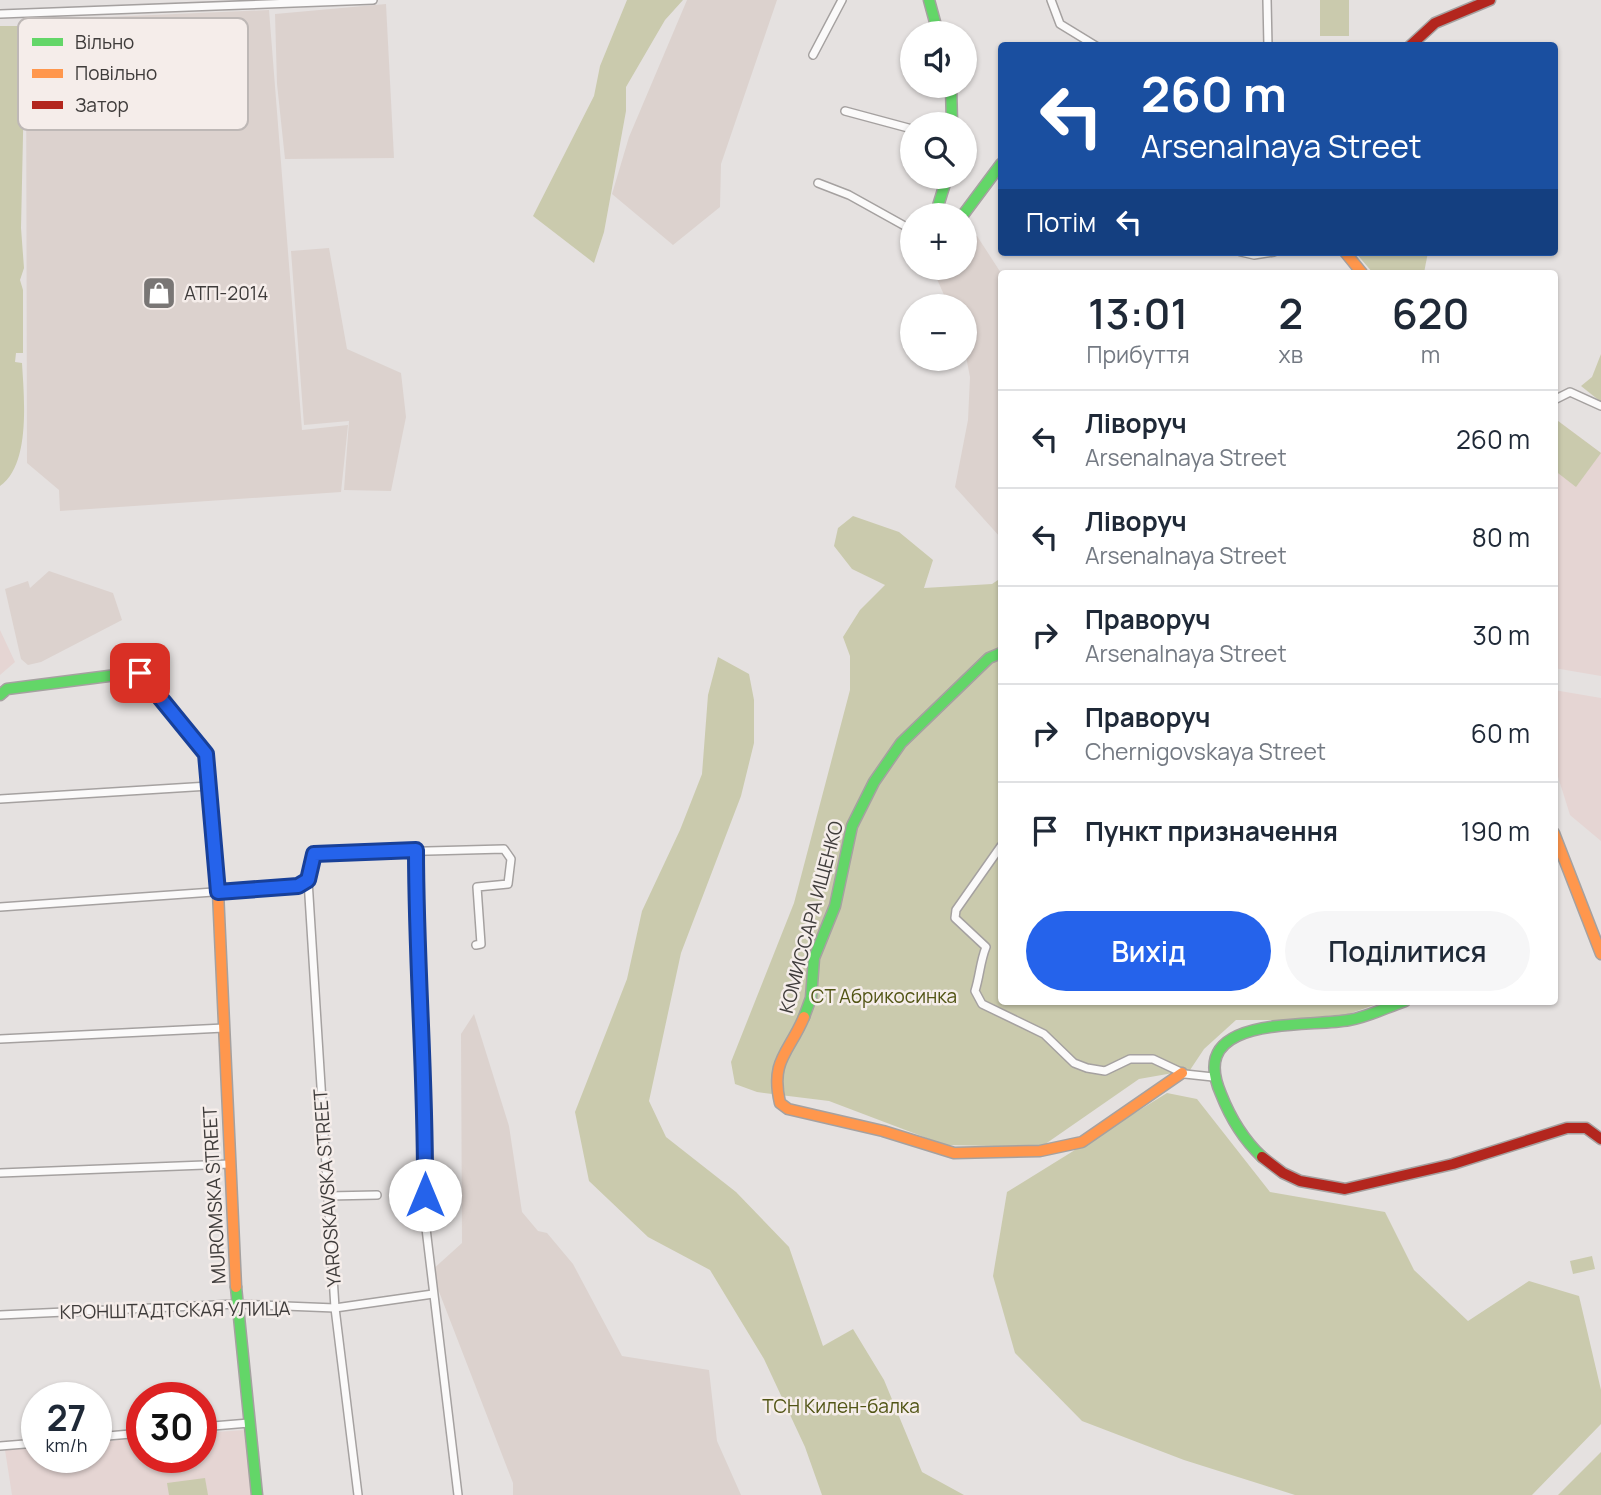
<!DOCTYPE html>
<html lang="uk">
<meta charset="utf-8">
<style>
body{margin:0;font-family:Manrope,sans-serif;background:#f6f6f7;color:#1f2937;height:100vh;display:flex;flex-direction:column;font-size:26px;white-space:nowrap}
*{box-sizing:border-box;margin:0}
p{font-size:23px;color:#747a83}
.icon{flex:none;width:38px;height:38px;fill:none;stroke:currentColor;stroke-width:2;stroke-linecap:round;stroke-linejoin:round}
.map{position:relative;flex:1;overflow:hidden}
.panel{position:absolute;left:998px;top:270px;width:560px;height:735px;display:flex;flex-direction:column;background:#fff;border-radius:7px;box-shadow:0 2px 5px #0004}
.panel>*{flex:none}
.top-card{position:absolute;left:998px;top:42px;width:560px;height:214px;border-radius:7px;box-shadow:0 2px 5px #0004;background:#1a4fa0;color:#fff;overflow:hidden}
.buttons{position:absolute;left:900px;top:21px;display:grid;gap:14px}
.buttons a{display:grid;place-items:center;width:77px;height:77px;border-radius:50%;background:#fff;box-shadow:0 2px 5px #0004;font-size:35px}
.speed{position:absolute;left:21px;top:1382px;display:flex;gap:14px;font-size:35px;font-weight:700;text-align:center}
.speed>*{display:grid;place-content:center;width:91px;height:91px;border-radius:50%;background:#fff;box-shadow:0 2px 5px #0004;line-height:1}
.speed small{font-size:18px;font-weight:400}
.speed .limit{border:10px solid #d22;background:#fff;color:#111}
.pin{position:absolute;display:grid;place-items:center;width:60px;height:60px;color:#fff;margin:-30px;border-radius:14px;box-shadow:0 4px 10px #0006}
.me{position:absolute;width:77px;margin:-38px;rotate:0deg;stroke-linejoin:round;filter:drop-shadow(0 0 5px #0008)}
.turn{display:flex;align-items:center;gap:24px;height:147px;padding:0 28px;font-size:32px}
.turn .icon{width:91px;height:91px;stroke-width:2.5}
.turn b{display:block;font-size:49px;line-height:60px}
.then{display:flex;align-items:center;height:66px;padding:0 28px;background:#0003;gap:14px;font-size:26px}
.eta{display:flex;justify-content:space-evenly;align-items:center;height:119px;text-align:center}
.eta b{font-size:42px;font-weight:600;line-height:49px}
.action{display:flex;gap:14px;margin-top:auto;padding:14px 28px}
.action a{flex:1;height:80px;border-radius:42px;background:#2563eb;color:#fff;font-size:28px;font-weight:600;line-height:80px;text-align:center}
.action a+a{background:#f6f6f7;color:#1f2937}
ul{padding:0;list-style:none}
li{display:flex;align-items:center;gap:21px;height:98px;padding:0 28px;border-top:2px solid #e0e1e3}
li div{flex:1}
li b{display:block;font-size:26px}
li em{font-style:normal}
.map>svg:first-child{display:block}
</style>
<div class="map">
<svg width="1601" height="1495" viewBox="0 0 1601 1495">
<rect width="100%" height="100%" fill="#e5e1e0"/>
<g fill="#dcd2ce">
<path d="M687,0H777L721,164L720,207L673,245L612,194L629,137Z"/>
<path d="M386,4L394,158L285,159L277,84L275,14Z"/>
<path d="M269,10L302,430L348,425L341,492L60,511L59,490L27,463L26,24L107,17Z"/>
<path d="M964,236H977L1001,273V538L955,487L968,420L970,377L964,346V306H949L932,268H964Z"/>
<path d="M329,248L347,349L401,373L406,417L391,491L344,490L349,421L304,425L291,251Z"/>
<path d="M49,571L113,593L122,620L41,662L28,665L21,659L5,589L28,581L30,588Z"/>
<path d="M474,1014L509,1126L522,1212L538,1231L547,1233L573,1264L622,1356L709,1370L717,1441L741,1495H513V1483L431,1271L462,1243L461,1034Z"/>
</g>
<g fill="#e5d5d3">
<path d="M1554,418L1601,453V676L1554,668Z"/>
<path d="M0,630L15,662L0,675Z"/>
<path d="M1554,690L1601,698V841L1570,815L1554,764Z"/>
<path d="M245,1430L252,1495H12L5,1450L37,1447V1458H96V1442L142,1438V1458H201V1433Z"/>
</g>
<g fill="#cacaad">
<path d="M627,0H683L665,20L626,87V111L604,232L594,263L533,216L594,96L600,66Z"/>
<rect x="1320" y="0" width="29" height="36"/>
<path d="M0,26H24L25,43L21,228L24,268L20,280L23,290V353H16L15,362L22,363C24,397 31,465 0,486Z"/>
<path d="M1355,252H1428L1424,273H1373Z"/>
<path d="M1601,354V402L1581,386L1592,377Z"/>
<path d="M1554,418L1601,453L1576,487L1554,470Z"/>
<path d="M853,516L899,532L933,560L924,588L992,584L1001,578V1001H1386L1331,1020H1236L1204,1049L1190,1070L1139,1079L1041,1147L945,1145L829,1101L757,1092L735,1084L731,1062L794,903L850,690V656L843,637L860,610L885,585L852,569L834,546L838,528Z"/>
<path d="M718,657L749,674L754,700V743L741,796L681,953L649,1101L666,1137L736,1192L789,1247L823,1346L853,1329L884,1380L922,1472L964,1495H822L805,1447L764,1359L710,1270L648,1237L589,1181L575,1112L627,979L642,911L680,830L702,774L708,695Z"/>
<path d="M1167,1093L1197,1099L1270,1192L1385,1212L1414,1270L1468,1321L1529,1281L1579,1296L1601,1390V1424L1532,1495H1295L1184,1460L1082,1421L1015,1353L993,1276L1007,1192Z"/>
<path d="M1592,1256L1595,1269L1573,1274L1570,1261Z"/>
<path d="M1601,1452V1495H1558Z"/>
<path d="M205,1478L208,1495H169L167,1483Z"/>
</g>
<g fill="none" stroke-linecap="round" stroke-linejoin="round">
<g stroke="#a5a1a0" stroke-width="10">
<g id="street">
<path d="M1051,0L1060,24L1096,46"/>
<path d="M1267,0L1268,46"/>
<path d="M0,14L373,0"/>
<path d="M813,55L842,0"/>
<path d="M845,111L912,129"/>
<path d="M818,183L849,195L912,230"/>
<path d="M1241,252L1254,255L1274,252"/>
<path d="M1554,400L1570,392L1601,406"/>
<path d="M0,799L209,786"/>
<path d="M1001,846L956,910L955,918L986,947C980,962 980,975 975,991L982,1004L1044,1034L1074,1063L1087,1068L1105,1071L1130,1059H1153L1185,1074L1213,1077"/>
<path d="M417,850L419,1025L426,1092L425,1220L458,1495"/>
<path d="M308,880L335,1308L358,1495"/>
<path d="M0,907L297,886L308,880L314,854L504,849L511,859L508,884L477,887L481,944L476,945"/>
<path d="M0,1039L224,1028"/>
<path d="M0,1173L230,1164"/>
<path d="M328,1196L377,1195"/>
<path d="M0,1315L237,1304L335,1308L433,1294"/>
<path d="M201,1427L249,1423"/>
<path d="M96,1437L142,1433"/>
<path d="M0,1446L37,1443"/>
</g>
</g>
<g stroke="#a5a1a0" stroke-width="13">
<g id="fast">
<path d="M929,0L938,33"/>
<path d="M951,86L952,124"/>
<path d="M939,215L938,206L947,177"/>
<path d="M963,215L1001,164"/>
<path d="M0,695L7,689L140,672L206,754L210,795"/>
<path d="M804,1017L811,998L814,958L835,906L852,826L874,782L901,743L989,658L1001,653"/>
<path d="M1262,1157C1243,1139 1230,1117 1221,1094C1186,1014 1303,1028 1349,1020C1368,1017 1387,1007 1405,1001"/>
<path d="M236,1287L257,1495"/>
</g>
</g>
<g stroke="#a5a1a0" stroke-width="13">
<g id="slow">
<path d="M1345,252L1362,273"/>
<path d="M210,795L218,892L236,1287"/>
<path d="M1554,833L1601,954"/>
<path d="M804,1017C789,1053 770,1060 780,1103L788,1109L883,1131L954,1153L1040,1151L1082,1142L1182,1073"/>
</g>
</g>
<g stroke="#a5a1a0" stroke-width="13">
<g id="jam">
<path d="M1410,46L1435,23L1490,0"/>
<path d="M1262,1157L1283,1173L1300,1181L1345,1189L1453,1164L1567,1128H1586L1601,1139"/>
</g>
</g>
<use href="#street" stroke="#fbfafa" stroke-width="7"/>
<use href="#fast" stroke="#63d668" stroke-width="10"/>
<use href="#slow" stroke="#ff974d" stroke-width="10"/>
<use href="#jam" stroke="#b3261e" stroke-width="10"/>
</g>
<g fill="none" stroke-linecap="round" stroke-linejoin="round">
<g stroke="#184099" stroke-width="18">
<path id="route" d="M140,673L206,754L218,892L298,886L308,880L314,854L416,850C416,965 426,1079 425,1195"/>
</g>
<use href="#route" stroke="#2563eb" stroke-width="12"/>
</g>
<defs>
<g id="shop-square" transform="scale(1.75)"><rect x="-9" y="-9" width="18" height="18" rx="4" fill="#797675" stroke="#f5edea"/><path d="M-5-2.5h2.3a2.7 3.5 0 0 1 5.4 0H5L5.5 6h-11ZM-1.5-2.5h3a1.5 2.3 0 0 0-3 0Z" fill="#fff"/></g>
</defs>
<g fill-rule="evenodd">
<use href="#shop-square" x="159" y="293"/>
</g>
<g text-anchor="middle" dominant-baseline="central" stroke-width="5" stroke-linejoin="round" paint-order="stroke">
<g font-size="19" fill="#3f3c3b" stroke="#f5edea" text-anchor="start">
<text x="184" y="293">АТП-2014</text>
</g>
<g font-size="19" fill="#3f3c3b" stroke="#f5edea">
<text transform="translate(811 917) rotate(-75)">КОМИССАРА ИЩЕНКО</text>
<text transform="translate(327 1188) rotate(-94)">YAROSKAVSKA STREET</text>
<text transform="translate(214 1195) rotate(-93)">MUROMSKA STREET</text>
<text transform="translate(175 1310) rotate(-1)">КРОНШТАДТСКАЯ УЛИЦА</text>
</g>
<g font-size="19" fill="#515414" stroke="#f5edea">
<text x="884" y="996">СТ Абрикосинка</text>
<text x="841" y="1406">ТСН Килен-балка</text>
</g>
</g>
<rect x="18" y="18" width="230" height="112" rx="10" fill="#f5edea" stroke="#beb8b6" stroke-width="2"/>
<rect x="32" y="38" width="31" height="8" fill="#63d668"/>
<rect x="32" y="69" width="31" height="9" fill="#ff974d"/>
<rect x="32" y="101" width="31" height="8" fill="#b3261e"/>
<g font-size="19" fill="#3f3c3b">
<text x="75" y="49">Вільно</text>
<text x="75" y="80">Повільно</text>
<text x="75" y="112">Затор</text>
</g>
</svg>
<div class="buttons">
<a><svg class="icon" aria-label="sound" viewBox="0 0 24 24"><path d="M4 9h4l5-4v14l-5-4H4zM17 9q2 3 0 6"/></svg></a>
<a><svg class="icon" aria-label="search" viewBox="0 0 24 24"><circle cx="10" cy="10" r="6"/><path d="M15 15l6 6"/></svg></a>
<a>+</a>
<a>−</a>
</div>
<div class="speed"><div>27<small>km/h</small></div><div class="limit">30</div></div>
<div class="pin" style="left:140px;top:673px;background:#d93025"><svg class="icon" aria-label="arrive" viewBox="0 0 24 24"><path d="M6 21V4h12l-3 4 3 4H6"/></svg></div>
<svg class="me" style="left:425px;top:1195px" viewBox="-20 -20 40 40"><circle r="19" fill="#fff"/><path d="M0-13L10 11 0 6-10 11z" fill="#2563eb"/></svg>
<div class="top-card">
<div class="turn"><svg class="icon" aria-label="left" viewBox="0 0 24 24"><path d="M17 20v-9H6M10 6l-5 5 5 5"/></svg><div><b>260 m</b>Arsenalnaya Street</div></div>
<div class="then">Потім<svg class="icon" aria-label="left" viewBox="0 0 24 24"><path d="M17 20v-9H6M10 6l-5 5 5 5"/></svg></div>
</div>
<section class="panel">
<div class="eta">
<div><b>13:01</b><p>Прибуття</p></div>
<div><b>2</b><p>хв</p></div>
<div><b>620</b><p>m</p></div>
</div>
<ul>
<li><svg class="icon" aria-label="left" viewBox="0 0 24 24"><path d="M17 20v-9H6M10 6l-5 5 5 5"/></svg><div><b>Ліворуч</b><p>Arsenalnaya Street</p></div><em>260 m</em></li>
<li><svg class="icon" aria-label="left" viewBox="0 0 24 24"><path d="M17 20v-9H6M10 6l-5 5 5 5"/></svg><div><b>Ліворуч</b><p>Arsenalnaya Street</p></div><em>80 m</em></li>
<li><svg class="icon" aria-label="right" viewBox="0 0 24 24"><path d="M7 20v-9h11M14 6l5 5-5 5"/></svg><div><b>Праворуч</b><p>Arsenalnaya Street</p></div><em>30 m</em></li>
<li><svg class="icon" aria-label="right" viewBox="0 0 24 24"><path d="M7 20v-9h11M14 6l5 5-5 5"/></svg><div><b>Праворуч</b><p>Chernigovskaya Street</p></div><em>60 m</em></li>
<li><svg class="icon" aria-label="arrive" viewBox="0 0 24 24"><path d="M6 21V4h12l-3 4 3 4H6"/></svg><div><b>Пункт призначення</b></div><em>190 m</em></li>
</ul>
<div class="action"><a>Вихід</a><a>Поділитися</a></div>
</section>
</div>
